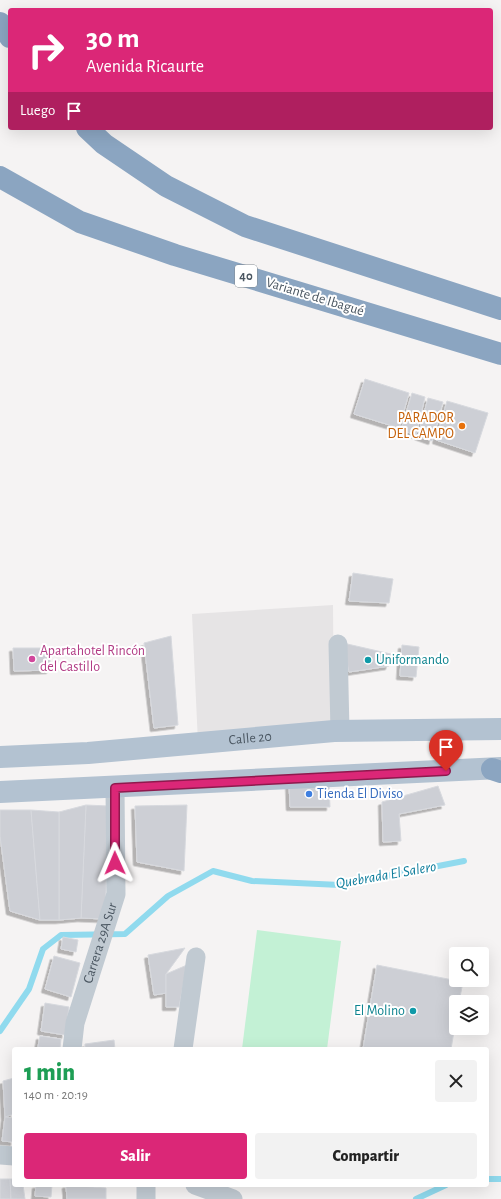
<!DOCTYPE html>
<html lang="es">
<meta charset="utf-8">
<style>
body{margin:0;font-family:"Alegreya Sans",sans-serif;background:#f2f2f2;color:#222;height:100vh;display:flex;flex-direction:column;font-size:15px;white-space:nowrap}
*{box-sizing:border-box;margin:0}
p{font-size:13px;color:#767676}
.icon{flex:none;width:22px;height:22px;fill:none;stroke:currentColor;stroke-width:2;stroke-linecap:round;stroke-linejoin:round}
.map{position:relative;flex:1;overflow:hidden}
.drawer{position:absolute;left:12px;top:1047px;width:477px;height:140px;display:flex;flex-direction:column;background:#fff;border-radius:4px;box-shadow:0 4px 16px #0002}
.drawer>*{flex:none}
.guide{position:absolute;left:8px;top:8px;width:485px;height:122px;border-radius:4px;box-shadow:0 4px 16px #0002;background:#db2777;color:#fff;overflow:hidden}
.controls{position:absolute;left:449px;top:947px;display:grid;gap:8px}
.controls a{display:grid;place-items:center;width:40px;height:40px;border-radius:4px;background:#fff;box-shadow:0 4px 16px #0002;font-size:20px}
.pin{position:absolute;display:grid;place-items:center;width:34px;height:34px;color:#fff;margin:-41px -17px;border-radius:50% 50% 50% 0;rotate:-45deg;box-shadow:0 0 4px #0007}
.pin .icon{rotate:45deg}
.me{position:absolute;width:44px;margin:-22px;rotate:359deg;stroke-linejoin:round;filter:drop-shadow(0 0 3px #0008)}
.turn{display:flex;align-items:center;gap:14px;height:84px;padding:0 12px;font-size:18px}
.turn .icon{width:52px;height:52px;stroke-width:2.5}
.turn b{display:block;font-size:28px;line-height:34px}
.then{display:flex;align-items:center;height:38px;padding:0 12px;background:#0003;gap:8px;font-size:15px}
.round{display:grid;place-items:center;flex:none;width:42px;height:42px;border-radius:4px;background:#f2f2f2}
.head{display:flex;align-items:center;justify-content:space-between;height:68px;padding:0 12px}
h1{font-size:24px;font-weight:800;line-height:30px;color:#1e9e55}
.cta{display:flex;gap:8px;margin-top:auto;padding:8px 12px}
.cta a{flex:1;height:46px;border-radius:4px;background:#db2777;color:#fff;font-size:16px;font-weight:800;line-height:46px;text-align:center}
.cta a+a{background:#f2f2f2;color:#222}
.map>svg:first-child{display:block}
</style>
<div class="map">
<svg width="501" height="1199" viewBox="0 0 501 1199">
<defs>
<filter id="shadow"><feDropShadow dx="-3.5" dy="3.5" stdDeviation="0" flood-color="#0004"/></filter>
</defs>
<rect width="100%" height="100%" fill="#f5f3f3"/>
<path fill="#e6e4e5" d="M333,605L334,731L198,743L192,614Z"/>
<path fill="#c3f1d5" d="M257,930L341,941L327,1049H242Z"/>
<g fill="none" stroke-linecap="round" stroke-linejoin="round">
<g stroke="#90daee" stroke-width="6">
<path d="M0,1031L29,989L43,949L61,935L125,934L168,896L213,871L252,881L340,885L464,861"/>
<path d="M487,1179H501"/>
<path d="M416,1199L446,1185"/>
</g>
</g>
<g fill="#cdcfd5" stroke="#d7d9de" filter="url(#shadow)">
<path d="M365,379L409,393L399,428L354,414Z"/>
<path d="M412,393L425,397L416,435L401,430Z"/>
<path d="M428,398L443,402L432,441L418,436Z"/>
<path d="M447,401L488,413L475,453L436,440Z"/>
<path d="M353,573L393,579L389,603L349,601Z"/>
<path d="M171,636L178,725L154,728L144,643Z"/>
<path d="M343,643L391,654L389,666L349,672Z"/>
<path d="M402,645L419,647L416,677L400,676Z"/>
<path d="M13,648H50V670L14,671Z"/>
<path d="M289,782H329L330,807H290Z"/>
<path d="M438,786L445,805L399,814L401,841L383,842L382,802Z"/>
<path d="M86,805L109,806L105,919L81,918Z"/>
<path d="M86,805L81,918L59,920V812Z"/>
<path d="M187,805L184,871L137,862L135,806Z"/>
<path d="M0,810H31L40,920L10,911L0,836Z"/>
<path d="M31,810L59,812V920H40Z"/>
<path d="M63,937L78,940L76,952L61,949Z"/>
<path d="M185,948L166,974V993L154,995L148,955Z"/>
<path d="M54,956L80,963L71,997L45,989Z"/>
<path d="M187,965L179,1007H166V974Z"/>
<path d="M377,965L463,982L459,1002H456V1020L451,1049H363Z"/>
<path d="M45,1003L69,1007L65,1035L41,1031Z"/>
<path d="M40,1036L61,1039L60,1049L38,1047Z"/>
<path d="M114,1040L115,1049H85V1044Z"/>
<path d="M14,1078V1114L5,1117L3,1081Z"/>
<path d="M5,1117L14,1118V1142L2,1141Z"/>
<path d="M0,1179H10L11,1199H0Z"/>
<path d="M10,1179H14V1185H23L25,1199H11Z"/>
<path d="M36,1185H52L51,1197L35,1196Z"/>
<path d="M66,1185H85L86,1199H67Z"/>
<path d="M66,1185L106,1188V1199H67Z"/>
</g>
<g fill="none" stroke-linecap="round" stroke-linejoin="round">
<g stroke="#c1cad2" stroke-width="19">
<path d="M338,644L340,731"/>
<path id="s1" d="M72,1049L75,1023L116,894L115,788"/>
<path d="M183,1049L196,957"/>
<path d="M0,1155L14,1156"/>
<path d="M146,1185V1199"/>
<path d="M195,1185L233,1199"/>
</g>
<g stroke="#b3c2d1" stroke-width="22">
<path id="s2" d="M0,757L88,753L334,731L501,729"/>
<path d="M0,792L501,768"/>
</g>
<g stroke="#8ba5c1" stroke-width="22">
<path d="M0,23L10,37"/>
<path d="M87,128L104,144L166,186L245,226L501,309"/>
<path d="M0,177L80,222L175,255L501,354"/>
<path d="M492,769L501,772"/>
</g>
</g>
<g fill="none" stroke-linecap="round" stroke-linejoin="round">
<g stroke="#8e194d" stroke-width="10">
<path id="route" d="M115,863V788L446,771"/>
</g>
<use href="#route" stroke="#db2777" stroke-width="7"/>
</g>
<circle fill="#e8710a" stroke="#fff" stroke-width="1.5" cx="462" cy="426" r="4"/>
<circle fill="#d1479c" stroke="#fff" stroke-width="1.5" cx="32" cy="659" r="4"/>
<g fill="#0f9aa8" stroke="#fff" stroke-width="1.5">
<circle cx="368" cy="660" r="4"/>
<circle cx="413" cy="1011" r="4"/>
</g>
<circle fill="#3f7fe0" stroke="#fff" stroke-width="1.5" cx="309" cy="794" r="4"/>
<g text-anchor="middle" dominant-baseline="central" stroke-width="4" stroke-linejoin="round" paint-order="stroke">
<rect fill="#fff" stroke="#808990" stroke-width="1" x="235" y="265" width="22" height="22" rx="3"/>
<g font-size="13" font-weight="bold" fill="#4a5661">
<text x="246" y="276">40</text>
</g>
<g font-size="14" fill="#4a5661" stroke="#fff">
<text transform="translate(315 297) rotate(17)">Variante de Ibagué</text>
<text stroke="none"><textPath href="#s2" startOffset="251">Calle 20</textPath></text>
<text stroke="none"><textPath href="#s1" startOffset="110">Carrera 29A Sur</textPath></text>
</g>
<g font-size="14" fill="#c56008" stroke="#fff" text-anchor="end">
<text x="454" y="418">PARADOR<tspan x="454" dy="16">DEL CAMPO</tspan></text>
</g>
<g font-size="14" fill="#b23c85" stroke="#fff" text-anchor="start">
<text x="40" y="651">Apartahotel Rincón<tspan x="40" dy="16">del Castillo</tspan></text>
</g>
<g font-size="14" fill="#0d838f" stroke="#fff" text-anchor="start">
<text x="376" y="660">Uniformando</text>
<text x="405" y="1011" text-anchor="end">El Molino</text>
</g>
<g font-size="14" fill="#366cbe" stroke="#fff" text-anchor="start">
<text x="317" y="794">Tienda El Diviso</text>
</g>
<g font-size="15" font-style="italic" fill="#0c7c9b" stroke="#fff">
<text transform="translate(386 875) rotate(-10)">Quebrada El Salero</text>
</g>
</g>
</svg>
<div class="controls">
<a><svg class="icon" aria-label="search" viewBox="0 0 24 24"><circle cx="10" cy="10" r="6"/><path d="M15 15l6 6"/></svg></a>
<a><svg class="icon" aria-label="layers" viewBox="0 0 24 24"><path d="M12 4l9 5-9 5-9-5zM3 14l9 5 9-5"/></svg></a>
</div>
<div class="pin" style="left:446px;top:771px;background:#d93025"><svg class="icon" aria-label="arrive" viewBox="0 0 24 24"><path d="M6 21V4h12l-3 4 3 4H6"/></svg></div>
<svg class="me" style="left:115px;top:863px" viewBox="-20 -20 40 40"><path d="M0-17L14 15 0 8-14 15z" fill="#db2777" stroke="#fff" stroke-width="4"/></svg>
<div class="guide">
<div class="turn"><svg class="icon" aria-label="right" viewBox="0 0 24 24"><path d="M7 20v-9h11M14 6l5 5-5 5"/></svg><div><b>30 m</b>Avenida Ricaurte</div></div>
<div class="then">Luego<svg class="icon" aria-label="arrive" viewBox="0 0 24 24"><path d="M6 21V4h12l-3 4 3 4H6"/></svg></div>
</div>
<section class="drawer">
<div class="head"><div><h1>1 min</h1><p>140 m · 20:19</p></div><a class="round"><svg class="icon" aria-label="close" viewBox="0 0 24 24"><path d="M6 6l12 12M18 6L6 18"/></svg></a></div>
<div class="cta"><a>Salir</a><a>Compartir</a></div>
</section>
</div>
